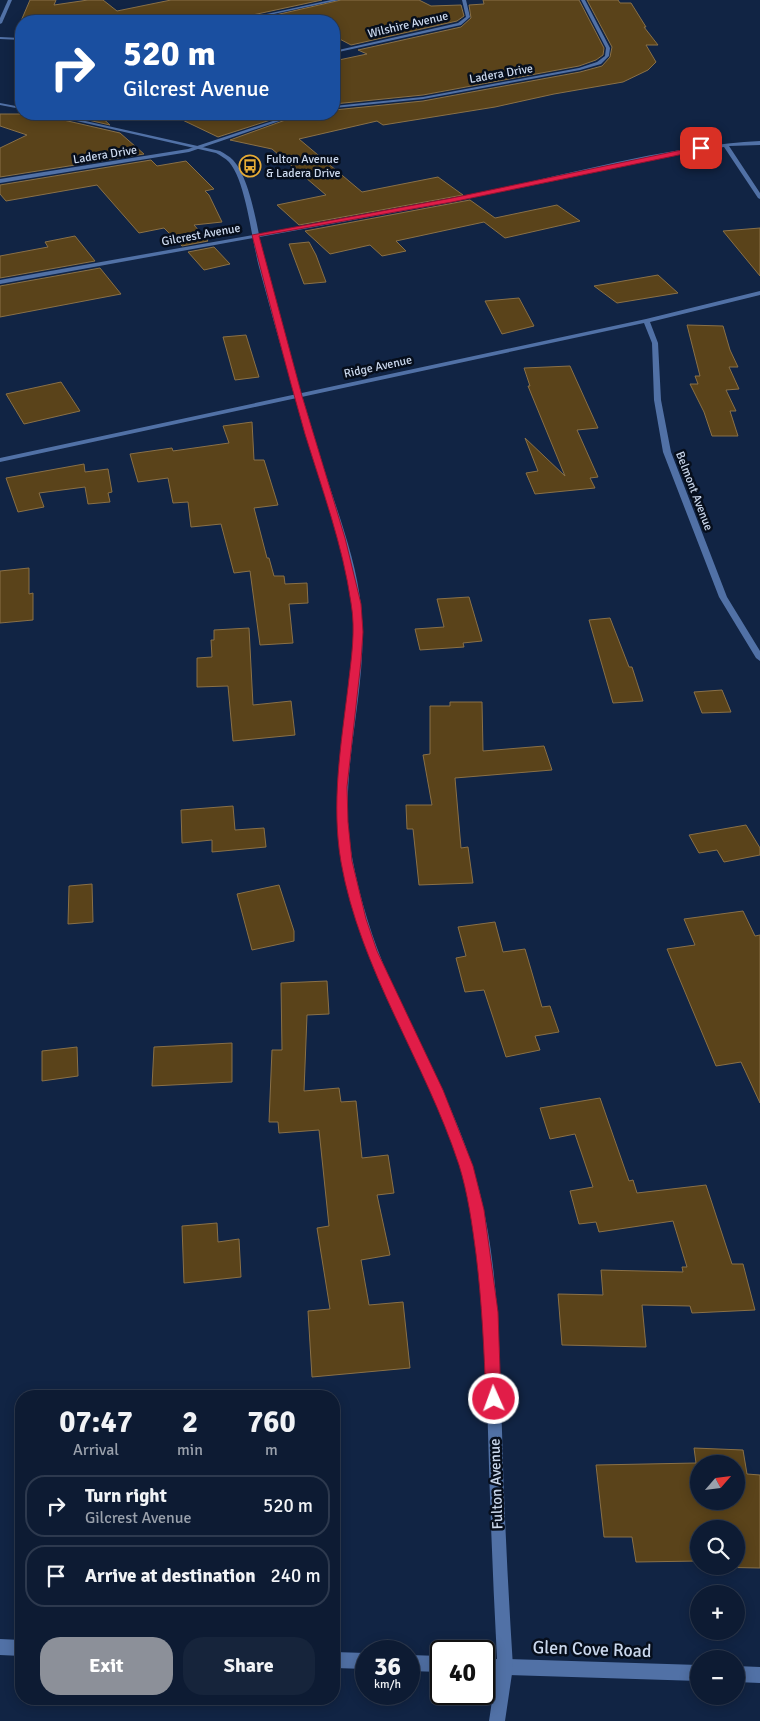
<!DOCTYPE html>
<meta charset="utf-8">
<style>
body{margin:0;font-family:Signika,sans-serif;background:#16243b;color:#f1f3f6;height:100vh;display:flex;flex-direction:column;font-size:19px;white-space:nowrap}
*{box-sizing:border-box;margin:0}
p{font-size:16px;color:#9aa1ac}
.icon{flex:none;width:28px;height:28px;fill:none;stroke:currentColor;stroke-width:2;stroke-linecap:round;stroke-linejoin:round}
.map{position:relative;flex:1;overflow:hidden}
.sheet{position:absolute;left:15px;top:1390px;width:325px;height:315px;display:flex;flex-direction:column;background:#0d1b33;border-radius:20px;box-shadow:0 2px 12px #0003,0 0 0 1px #2d394e}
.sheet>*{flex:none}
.hud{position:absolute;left:15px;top:15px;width:325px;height:105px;border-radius:20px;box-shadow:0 2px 12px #0003,0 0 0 1px #2d394e;background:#1a4fa0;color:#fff;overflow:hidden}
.needle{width:32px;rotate:62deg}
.tools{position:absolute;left:690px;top:1455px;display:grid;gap:10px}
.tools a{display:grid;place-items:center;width:55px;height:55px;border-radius:50%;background:#0d1b33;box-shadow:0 2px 12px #0003,0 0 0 1px #2d394e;font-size:25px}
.speed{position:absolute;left:355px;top:1640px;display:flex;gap:10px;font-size:25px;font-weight:700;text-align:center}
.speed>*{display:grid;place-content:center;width:65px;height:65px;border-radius:50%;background:#0d1b33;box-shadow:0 2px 12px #0003,0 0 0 1px #2d394e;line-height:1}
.speed small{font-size:12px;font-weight:400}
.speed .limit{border:2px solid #111;border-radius:8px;background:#fff;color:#111}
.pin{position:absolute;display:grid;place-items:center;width:42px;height:42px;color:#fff;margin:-21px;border-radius:10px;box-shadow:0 2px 8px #0006}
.me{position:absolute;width:55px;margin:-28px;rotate:358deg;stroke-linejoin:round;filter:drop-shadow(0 0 4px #0008)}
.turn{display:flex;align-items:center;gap:18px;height:105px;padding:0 25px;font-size:22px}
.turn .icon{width:65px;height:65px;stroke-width:2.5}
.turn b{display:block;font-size:35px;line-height:42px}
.eta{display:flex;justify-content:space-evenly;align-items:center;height:85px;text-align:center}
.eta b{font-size:30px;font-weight:700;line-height:35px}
.primary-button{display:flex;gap:10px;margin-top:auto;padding:10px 25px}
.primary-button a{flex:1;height:58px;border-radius:20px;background:#8c9099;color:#fff;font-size:20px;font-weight:700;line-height:58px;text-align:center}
.primary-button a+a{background:#16243b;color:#f1f3f6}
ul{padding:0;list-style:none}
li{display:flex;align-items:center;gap:15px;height:62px;margin:0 10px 8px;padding:0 15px;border:2px solid #2d394e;border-radius:20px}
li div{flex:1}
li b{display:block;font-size:19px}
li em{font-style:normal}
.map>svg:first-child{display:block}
</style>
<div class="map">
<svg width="760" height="1721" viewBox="0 0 760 1721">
<rect width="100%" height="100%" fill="#112444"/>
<g fill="#5a431a" stroke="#897047" fill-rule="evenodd">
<path d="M30,0H56L54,5L88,0H103L117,11L171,0H322L234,19L232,21H21Z"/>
<path d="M341,0H419L431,6L461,5L464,16L457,21L351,45L334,36V21H249Z"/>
<path d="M483,0H579L604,48L603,55L596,60L579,66L423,95L334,104V61L367,54L358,50L461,27L471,18L469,5L484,4Z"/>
<path d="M587,0H618L620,3H631L646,27H644L658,45H646L656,62L648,70L623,82L554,94L495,107L383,125L377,121L299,139L362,192L438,177L463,195L299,225L277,205L326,195L272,149L230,140L302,114H334V110L423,101L580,72L602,66L610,57L612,47Z"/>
<path d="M0,114H44L46,116L120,133L144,154L0,177V148L27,135L0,126Z"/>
<path d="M62,114H98L110,125Z"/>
<path d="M170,114H289L218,137Z"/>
<path d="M151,160L157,166L186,161L214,189L205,191L209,195L222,222L194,225L208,241L182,246L164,228L139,233L97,185L6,201L0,194V185Z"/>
<path d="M470,200L495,218L557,205L580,221L505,238L484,222L396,241L406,251L382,256L370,245L330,254L305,231Z"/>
<path d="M760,228V276L723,231Z"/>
<path d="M75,236L95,261L0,278V256L48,247L45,242Z"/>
<path d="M309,242L316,255L326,282L304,284L289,244Z"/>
<path d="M214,247L230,264L204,270L188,252Z"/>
<path d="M100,268L121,294L0,317V286Z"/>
<path d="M658,275L678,293L617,303L594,286Z"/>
<path d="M519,298L534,326L502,334L485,301Z"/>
<path d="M687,325L723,326L730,350L738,367H729L739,389L726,390L736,411H730L738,436H712L704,412L690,384H698L695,376H700Z"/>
<path d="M246,335L259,377L235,380L223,337Z"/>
<path d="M570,366L598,428L577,430L598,477L590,478L595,488L535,494L526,473L538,471L525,438L565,476L528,386H530L524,368Z"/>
<path d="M61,382L80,411L24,424L6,394Z"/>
<path d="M252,422L254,460H264L278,505L254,508L267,558H269L274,576H284L285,584L307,583L308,603L289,604L293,643L260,645L250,571L234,573L221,524L191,527L188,502L173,503L168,478L138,482L130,454L172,448L173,451L229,443L223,426Z"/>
<path d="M84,464L85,472L108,469L112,492L108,493L110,502L88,504L85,487L39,493L44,507L18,512L6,478Z"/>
<path d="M29,568V594L33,593V620L0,623V571Z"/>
<path d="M469,597L482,641L463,643L464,647L420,650L415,629L444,627L437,599Z"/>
<path d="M610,618L629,667H632L643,701L613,703L589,620Z"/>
<path d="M249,628L253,705L291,701L295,735L233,741L228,686L197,687V658L212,657L211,640H214V630Z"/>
<path d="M722,690L731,712L702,713L694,692Z"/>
<path d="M450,702H482L483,751L544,746L552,770L455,778L461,848L468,847L473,883L419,885L413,829H407L406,805H432L423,755L430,754V706H450Z"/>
<path d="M233,806L235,830L264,828L266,847L212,852V840L182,843L181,810Z"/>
<path d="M746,825L760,848V855L724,862L717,850L699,853L689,835Z"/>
<path d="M92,884L93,922L68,924L69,886Z"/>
<path d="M279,885L294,931V941L252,950L237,894Z"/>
<path d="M743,911L755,936L760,935V1103L741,1062L716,1066L667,949L695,945L684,919Z"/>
<path d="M495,922L503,952L525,949L542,1007L550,1006L559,1032L535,1036L540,1050L506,1057L484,990L465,992L456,958L466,956L458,927Z"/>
<path d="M327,981L329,1014L307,1015L304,1091L339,1088L341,1102L356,1101L362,1158L388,1155L394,1193L377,1195L390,1255L361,1260L369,1305L403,1302L410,1368L312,1377L308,1311L330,1309L317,1228L329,1226L319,1130L279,1133L278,1122H269L272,1050H282L281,983Z"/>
<path d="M232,1043V1082L152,1086L154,1047Z"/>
<path d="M77,1047L78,1076L42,1081V1051Z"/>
<path d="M600,1098L629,1181L633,1180L637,1193L706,1185L732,1264H743L755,1310L692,1313L690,1306L642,1305L646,1347L562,1345L558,1294L603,1295L601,1270L683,1272L682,1267H687L673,1221L599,1232L596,1222L579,1224L570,1191L593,1187L575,1134L550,1139L540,1108Z"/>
<path d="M217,1223L218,1242L239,1239L241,1277L184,1283L182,1226Z"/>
<path d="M694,1448L743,1450L747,1474L760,1475V1568L709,1567L736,1566V1529H699V1561L636,1562L632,1537H604L596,1465L696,1463ZM699,1464H736V1501H699Z"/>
</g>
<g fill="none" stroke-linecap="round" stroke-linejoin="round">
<g fill="#5171a6" fill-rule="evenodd">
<path d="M8,0H12L2,23L0,24V18Z"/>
<path d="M331,0H339L241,21H234Z"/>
<path d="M462,0H466L470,17L461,25L334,53V51L458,23L466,17Z"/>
<path d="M581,0H585L610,48L609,56L601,64L580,70L423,99L334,108V106L423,97L579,68L597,62L605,56L606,48Z"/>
<path d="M0,37L21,38V40L0,39Z"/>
<path d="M294,114H300L189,152L0,183V179L188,149Z"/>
<path d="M760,141V145L729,146L760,193V199L758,198L724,147L672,155L452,202L0,284V280C150,253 301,227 451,199C554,179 655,147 760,141Z"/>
<path d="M760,291V295L650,322L658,343L661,400L671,452L727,597L760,651V661L756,658L719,597L663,452L654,400L652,343L644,323L0,462V458L646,319Z"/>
<path d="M505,1659L699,1665V1681L505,1675L500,1672L497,1667L500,1662Z"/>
<path d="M736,1666L760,1667V1683L736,1682Z"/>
</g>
<g fill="#5171a6" fill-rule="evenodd">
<path d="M0,103L21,107V109L0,105Z"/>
<path d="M46,114H54L220,151C225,154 229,156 233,160C253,182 259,243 267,272C285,338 304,404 324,469C338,514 356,559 361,606C370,691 336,771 352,857C360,899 372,939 389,977C417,1040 451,1100 472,1165C499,1250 499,1342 502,1431C504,1509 508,1588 513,1667L505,1721H489L496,1674H484V1658L497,1659C493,1583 490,1508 488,1432C485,1344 485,1254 461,1168C446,1116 420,1067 397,1017C372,965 351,912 342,855C327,769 361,690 353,606C348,559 330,514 317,470C297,403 277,335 259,267C252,241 246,181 229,162C225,158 221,156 216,153Z"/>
<path d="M0,1639L21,1640V1656L0,1655Z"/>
<path d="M334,1652L366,1653V1669L334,1668Z"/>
<path d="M409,1655L441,1656V1672L409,1671Z"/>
</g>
</g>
<path fill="#e11d48" stroke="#92132f" d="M701,146L703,150L452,202L259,236L302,396L345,538L361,604L363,632L361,661L347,787L348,822L352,861L366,919L377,951L443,1090L473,1166L484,1210L498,1312L501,1399L499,1404L494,1407L488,1404L486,1399C484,1350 482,1303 476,1254C472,1224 468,1194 459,1165C425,1061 360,970 341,862C331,803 341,745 348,687C351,660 356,631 351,603C343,546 322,489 305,434C286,368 269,301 252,235L452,198Z"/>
<defs>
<g id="bus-ring" transform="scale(1.125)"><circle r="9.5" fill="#060e1c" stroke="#e7ac36" stroke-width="1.5"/><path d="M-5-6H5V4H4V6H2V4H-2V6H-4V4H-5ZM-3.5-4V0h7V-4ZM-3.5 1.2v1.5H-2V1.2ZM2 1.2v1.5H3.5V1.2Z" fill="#e7ac36"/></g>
</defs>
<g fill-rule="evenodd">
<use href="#bus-ring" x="250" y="166"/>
</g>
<g text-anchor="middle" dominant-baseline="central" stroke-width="5" stroke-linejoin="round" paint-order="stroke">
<g font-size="12" fill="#cbd8ed" stroke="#060e1c">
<text transform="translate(408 25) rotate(-13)">Wilshire Avenue</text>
<text transform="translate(501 74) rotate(-10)">Ladera Drive</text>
<text transform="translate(105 155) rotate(-9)">Ladera Drive</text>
<text transform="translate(201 235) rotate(-10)">Gilcrest Avenue</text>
<text transform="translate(378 367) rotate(-12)">Ridge Avenue</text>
<text transform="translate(694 491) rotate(69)">Belmont Avenue</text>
</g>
<g font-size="12" fill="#cbd8ed" stroke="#060e1c" text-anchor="start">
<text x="266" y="159">Fulton Avenue<tspan x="266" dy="14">&amp; Ladera Drive</tspan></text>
</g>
<g font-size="15" fill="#cbd8ed" stroke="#060e1c">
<text transform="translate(496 1484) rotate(-92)">Fulton Avenue</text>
</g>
<g font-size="18" fill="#cbd8ed" stroke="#060e1c">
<text transform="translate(592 1649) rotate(2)">Glen Cove Road</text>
</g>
</g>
</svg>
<div class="tools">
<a><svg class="needle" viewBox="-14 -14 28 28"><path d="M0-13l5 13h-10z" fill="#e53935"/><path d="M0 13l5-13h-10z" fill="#9aa1ac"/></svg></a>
<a><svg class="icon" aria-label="search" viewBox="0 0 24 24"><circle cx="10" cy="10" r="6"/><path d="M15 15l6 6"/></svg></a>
<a>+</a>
<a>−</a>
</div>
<div class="speed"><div>36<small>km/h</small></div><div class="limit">40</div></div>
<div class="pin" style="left:701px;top:148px;background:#d93025"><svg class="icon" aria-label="arrive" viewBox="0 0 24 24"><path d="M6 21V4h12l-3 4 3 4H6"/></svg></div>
<svg class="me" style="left:494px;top:1399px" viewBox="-20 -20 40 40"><circle r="17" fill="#e11d48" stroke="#fff" stroke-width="3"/><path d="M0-11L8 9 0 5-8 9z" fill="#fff"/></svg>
<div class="hud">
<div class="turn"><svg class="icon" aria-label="right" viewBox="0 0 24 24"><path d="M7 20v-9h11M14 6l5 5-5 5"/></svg><div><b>520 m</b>Gilcrest Avenue</div></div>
</div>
<section class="sheet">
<div class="eta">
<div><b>07:47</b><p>Arrival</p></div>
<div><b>2</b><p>min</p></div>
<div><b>760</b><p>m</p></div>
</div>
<ul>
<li><svg class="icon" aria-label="right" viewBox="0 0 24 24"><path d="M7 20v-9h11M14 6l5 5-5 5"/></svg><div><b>Turn right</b><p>Gilcrest Avenue</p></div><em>520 m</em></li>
<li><svg class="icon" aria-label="arrive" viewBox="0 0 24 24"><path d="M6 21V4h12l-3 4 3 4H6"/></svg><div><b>Arrive at destination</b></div><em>240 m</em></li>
</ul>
<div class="primary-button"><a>Exit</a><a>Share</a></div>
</section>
</div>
